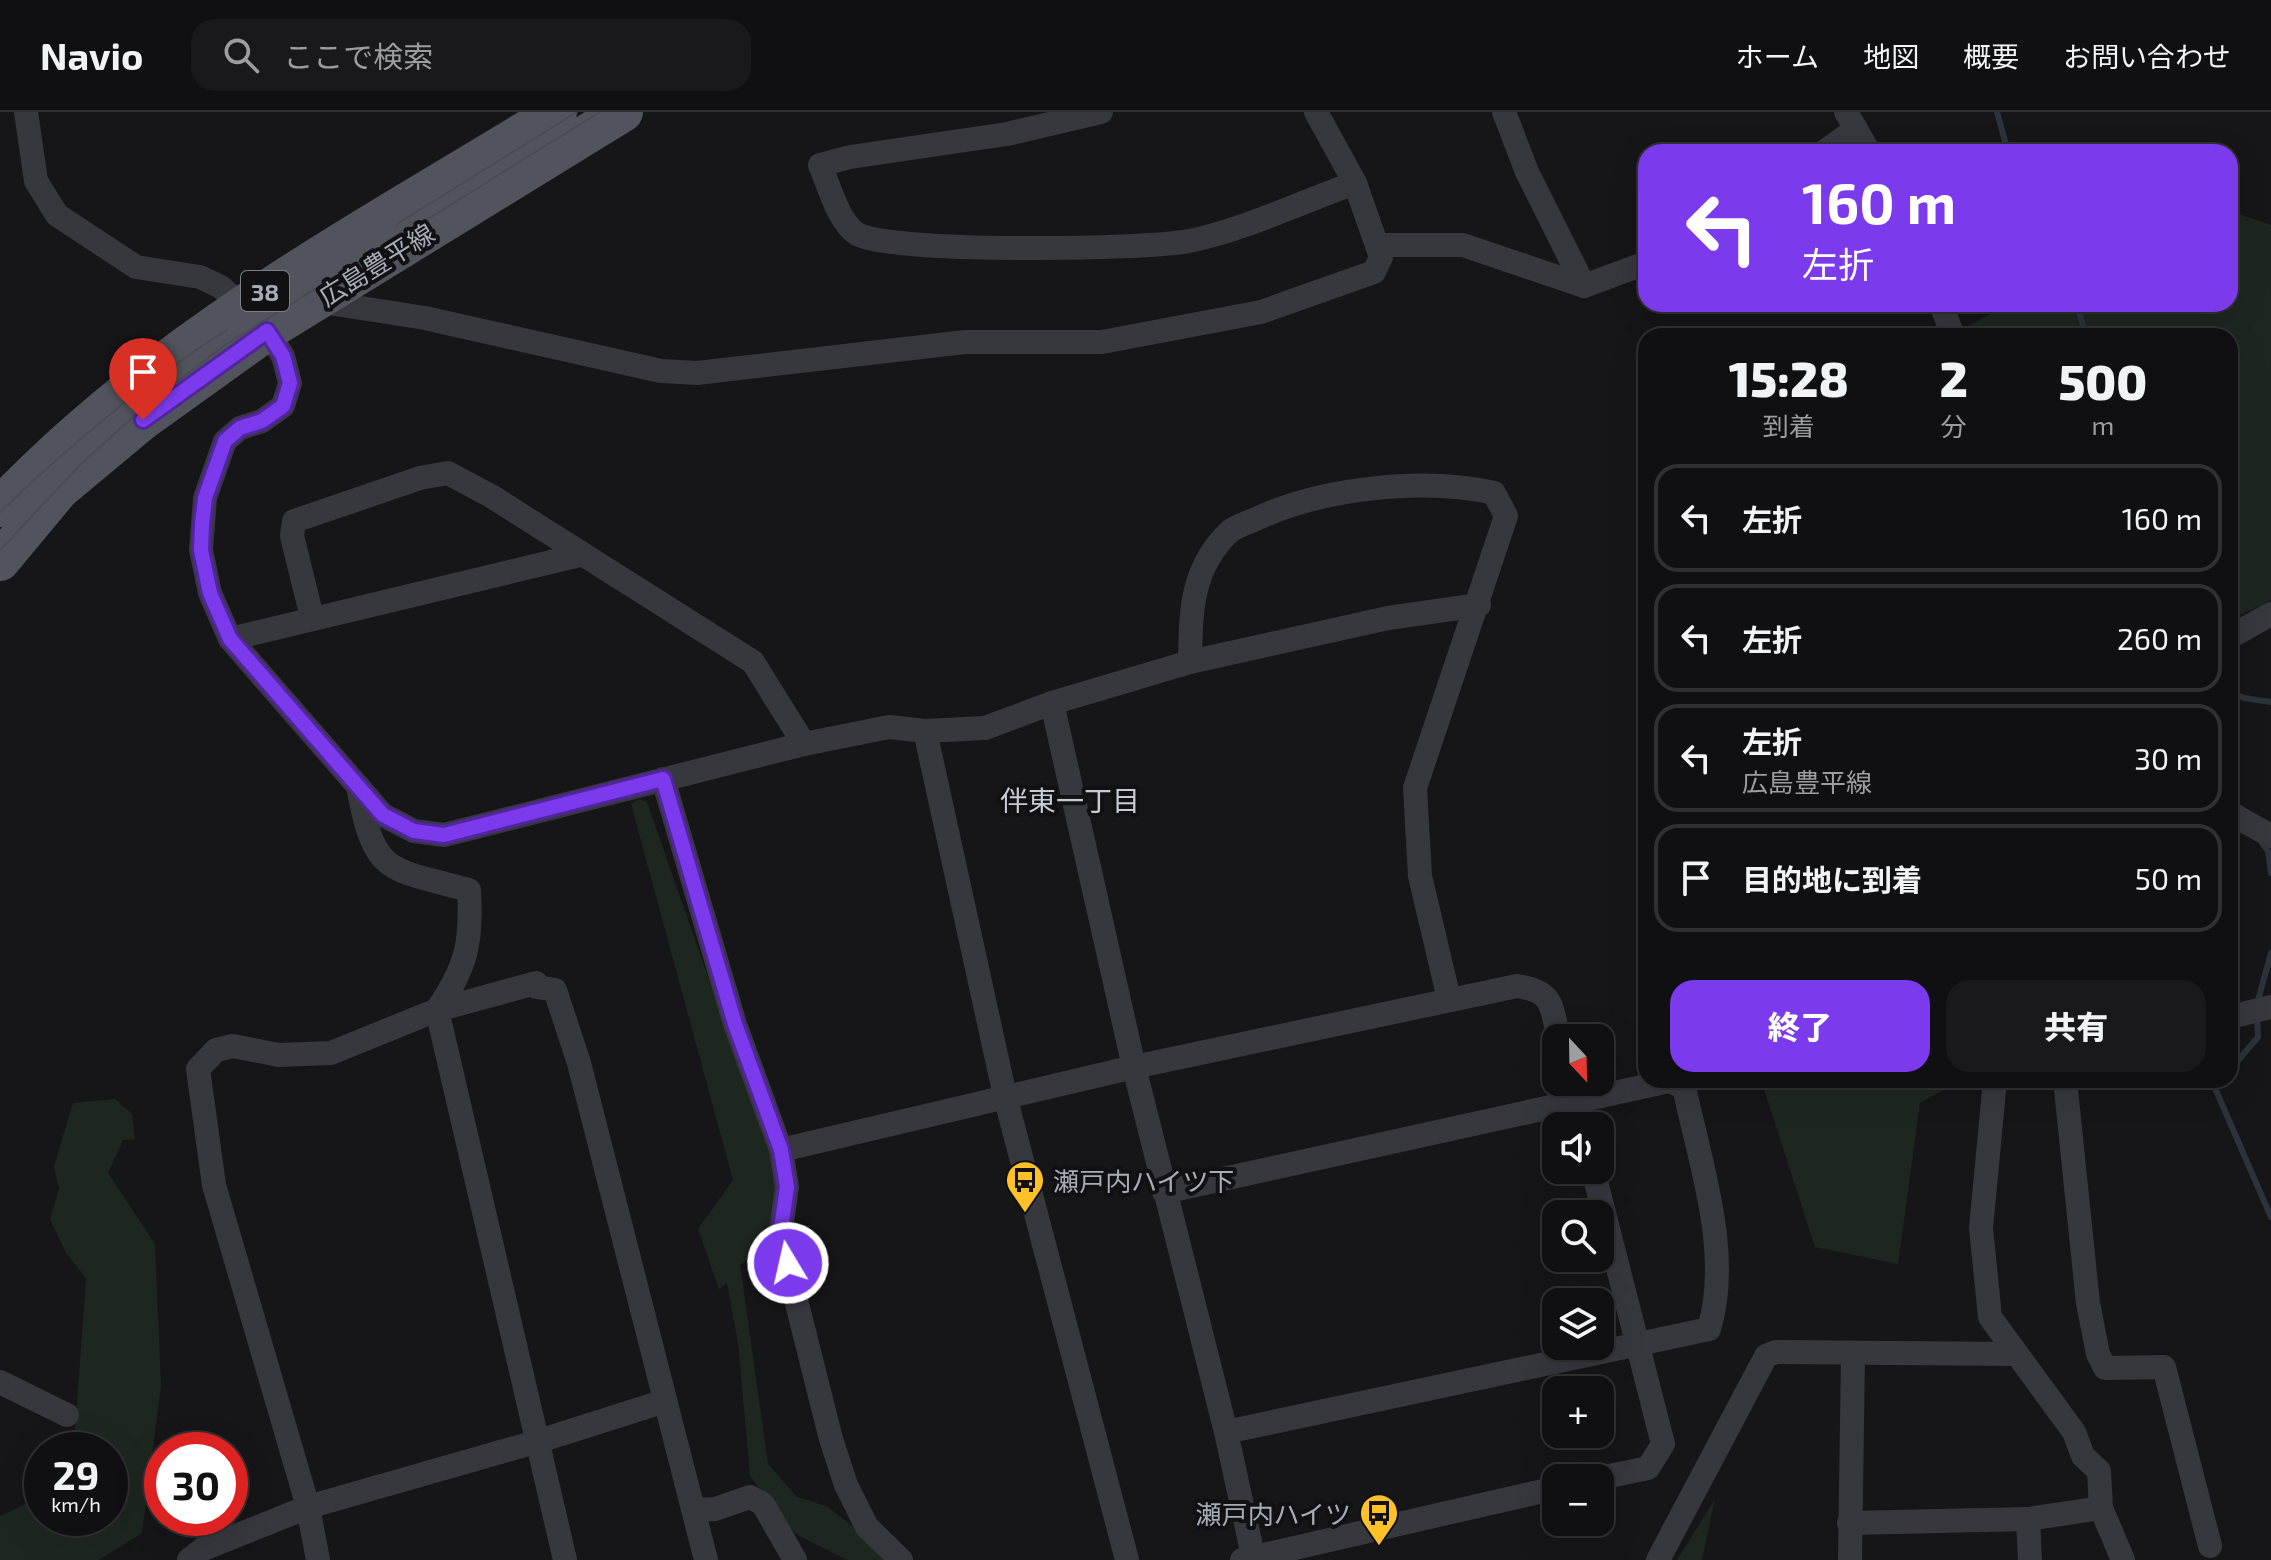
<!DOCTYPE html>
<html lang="ja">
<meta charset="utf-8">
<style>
body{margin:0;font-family:"Exo 2","Noto Sans JP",sans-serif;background:#19191b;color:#f1f3f6;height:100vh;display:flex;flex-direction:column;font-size:30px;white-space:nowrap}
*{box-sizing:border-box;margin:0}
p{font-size:26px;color:#9c9d9f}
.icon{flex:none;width:44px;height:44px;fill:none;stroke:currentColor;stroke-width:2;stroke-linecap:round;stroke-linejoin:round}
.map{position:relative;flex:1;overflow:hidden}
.side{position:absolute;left:1638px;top:216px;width:600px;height:760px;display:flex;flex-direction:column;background:#101012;border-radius:24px;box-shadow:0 8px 32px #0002,0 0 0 2px #303032}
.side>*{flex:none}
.guide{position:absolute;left:1638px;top:32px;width:600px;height:168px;border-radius:24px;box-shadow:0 8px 32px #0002,0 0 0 2px #303032;background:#7c3aed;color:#fff;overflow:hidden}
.needle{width:52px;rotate:158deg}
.controls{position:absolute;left:1542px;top:912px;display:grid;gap:16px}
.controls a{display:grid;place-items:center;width:72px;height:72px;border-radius:16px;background:#101012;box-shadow:0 8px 32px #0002,0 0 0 2px #303032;font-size:40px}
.speed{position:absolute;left:24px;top:1320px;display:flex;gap:16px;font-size:40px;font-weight:700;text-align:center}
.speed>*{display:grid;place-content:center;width:104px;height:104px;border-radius:50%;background:#101012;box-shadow:0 8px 32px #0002,0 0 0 2px #303032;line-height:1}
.speed small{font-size:20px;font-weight:400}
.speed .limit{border:12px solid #d22;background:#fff;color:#111}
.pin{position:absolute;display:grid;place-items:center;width:68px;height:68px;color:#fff;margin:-82px -34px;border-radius:50% 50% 50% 0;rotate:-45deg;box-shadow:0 0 8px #0007}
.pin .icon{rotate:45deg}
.me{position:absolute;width:88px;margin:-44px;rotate:351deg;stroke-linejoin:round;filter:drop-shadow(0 0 6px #0008)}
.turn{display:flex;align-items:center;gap:28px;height:168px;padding:0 32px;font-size:36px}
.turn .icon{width:104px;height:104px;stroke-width:2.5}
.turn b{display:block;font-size:56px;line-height:68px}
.eta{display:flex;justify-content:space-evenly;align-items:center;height:136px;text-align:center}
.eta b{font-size:48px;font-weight:800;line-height:56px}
.button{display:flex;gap:16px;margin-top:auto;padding:16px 32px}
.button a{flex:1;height:92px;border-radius:24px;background:#7c3aed;color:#fff;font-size:32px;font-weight:800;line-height:92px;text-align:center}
.button a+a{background:#19191b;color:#f1f3f6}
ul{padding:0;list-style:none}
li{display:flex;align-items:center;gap:24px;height:108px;margin:0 16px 12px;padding:0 16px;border:4px solid #303032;border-radius:24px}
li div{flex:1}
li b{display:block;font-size:30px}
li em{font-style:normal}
header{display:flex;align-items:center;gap:48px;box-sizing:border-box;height:112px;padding:0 40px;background:#101012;border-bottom:2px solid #303032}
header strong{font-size:38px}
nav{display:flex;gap:44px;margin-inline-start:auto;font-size:28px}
.search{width:560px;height:72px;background:#19191b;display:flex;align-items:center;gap:20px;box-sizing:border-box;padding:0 28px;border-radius:24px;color:#9c9d9f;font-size:30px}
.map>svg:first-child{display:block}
</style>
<header>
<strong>Navio</strong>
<div class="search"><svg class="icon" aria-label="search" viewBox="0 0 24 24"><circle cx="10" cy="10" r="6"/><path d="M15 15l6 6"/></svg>ここで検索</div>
<nav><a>ホーム</a><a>地図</a><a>概要</a><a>お問い合わせ</a></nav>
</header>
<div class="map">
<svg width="2271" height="1448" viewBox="0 0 2271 1448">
<rect width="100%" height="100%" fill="#161618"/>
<g fill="#1e271f">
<path d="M2230,99L2271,113V488L2230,508V224H2044L2041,220L2033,224H1970L1966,215L2009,192H2230Z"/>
<path d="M639,687L647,690L778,1066L772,1141L740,1152L768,1352L797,1385L826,1394L855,1416L883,1448H847L794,1421L750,1364L738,1231L727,1171L719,1177L698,1117L733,1068L631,692Z"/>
<path d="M1761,968H1843L1847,971L1941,968L1945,977L1920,991L1898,1152L1815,1135Z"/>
<path d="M115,987L132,1002L135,1027L123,1028L108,1061L155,1132L161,1273L142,1421L99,1448H0V1404L42,1384V1406H110V1338H70L75,1320L86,1166L66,1141L50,1107L59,1077L54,1055L73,991Z"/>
<path d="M1715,1387L1702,1448H1676H1677Z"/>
</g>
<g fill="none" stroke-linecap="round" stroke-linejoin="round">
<g stroke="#2b343d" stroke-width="6">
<path d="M1997,0L2008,40"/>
<path d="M2077,192L2086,224"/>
<path d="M2230,580L2244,586L2271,590"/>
<path d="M2230,682L2238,695"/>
<path d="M2262,731L2268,739L2271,761"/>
<path d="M2257,892L2271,841"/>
<path d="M2230,958L2258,925L2257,903"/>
<path d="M2222,968L2215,976L2271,1105"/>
</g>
<g stroke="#37373e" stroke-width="24">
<path d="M26,0L36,69L57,103L136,155L200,165L221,175L267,219L283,244L290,271L283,294L262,309L240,316L225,329L205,386L201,438L210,481L230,527L383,703L414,719L444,723L804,632L889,615L925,619L985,616L1052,591L1190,550L1388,506L1479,493"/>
<path d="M1101,0L1007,22L850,45L820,53C829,73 838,110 857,122C891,141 1143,138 1189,129C1241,119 1304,89 1355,71L1316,0"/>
<path d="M1504,0L1527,60L1584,174"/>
<path d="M1846,0L1869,40"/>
<path d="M1824,40L1856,17"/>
<path d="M1378,133H1463L1584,174L1646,151"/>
<path d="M316,189L425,206L661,259L697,261L965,230H1102L1261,200L1374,160L1381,145L1355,71"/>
<path d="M1941,192L1953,224"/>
<path d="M312,505L292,424L294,409L420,366L448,361L491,384L753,550L804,632"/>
<path d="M2230,525L2271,502"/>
<path d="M230,527L580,443"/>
<path d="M1190,550C1191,501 1190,458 1229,420C1236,414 1247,411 1256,407C1322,376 1423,365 1494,381L1506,404L1415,676L1420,764L1449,887"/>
<path d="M1052,591L1134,955L1226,1320L1254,1448"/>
<path d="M925,619L1005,984L1127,1448"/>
<path d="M663,667L735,912L781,1038L787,1075L780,1124L831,1327L846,1373L867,1415L901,1448"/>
<path d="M358,674C374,765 389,756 469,778C472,830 467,854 437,898L565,1448"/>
<path d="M2230,701L2271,724"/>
<path d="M2230,905L2271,895"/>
<path d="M1995,968L1981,1116L1990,1205L2074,1320L2083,1344L2099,1359L2101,1396L2123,1448"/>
<path d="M2065,968L2088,1191L2098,1242L2105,1256L2164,1255L2210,1434"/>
<path d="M1570,970L1582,1014"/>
<path d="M781,1038L1134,955L1517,874C1555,880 1550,893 1559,926"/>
<path d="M1593,1058L1663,1332L1648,1356L1600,1366"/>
<path d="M1164,1080L1669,969L1684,975C1700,1051 1732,1141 1709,1217L1226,1320"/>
<path d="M0,1270L67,1303"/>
<path d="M696,1398L715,1397L750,1385L763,1392L795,1448"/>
<path d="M2028,1407L2030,1448"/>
<path d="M1849,1411L2028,1407L2101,1396"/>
<path d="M189,1448L203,1437L308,1395L539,1329L665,1289"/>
<path d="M318,1448L308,1395L214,1073L198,957L216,938L233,934L279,943L331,941L437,898L536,871L537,875L555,878L579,951L706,1448"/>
<path d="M1242,1448L1556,1376"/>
<path d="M1658,1448L1766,1244L1776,1240L2014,1242"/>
<path d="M1850,1448L1853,1242"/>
</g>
<g stroke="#52545d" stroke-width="40">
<path d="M0,395C158,227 363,119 557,0"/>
<path d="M0,449L59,378L143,308L267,219L623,0"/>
</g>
<g stroke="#4a4b53" stroke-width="2">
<path d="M397,112L577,0"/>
<path d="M0,400C70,333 144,270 227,218"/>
<path d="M0,438L80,353L150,290L225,233L600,0"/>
</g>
</g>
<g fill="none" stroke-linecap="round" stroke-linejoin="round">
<g stroke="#51269a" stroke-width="20">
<path id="route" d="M143,308L267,219L283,244L290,271L283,294L262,309L240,316L225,329L205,386L202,412L201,438L210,481L230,527L383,703L414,719L444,723L663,667L735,912L781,1038L787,1075L780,1124L788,1151"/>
</g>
<use href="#route" stroke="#7c3aed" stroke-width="14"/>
</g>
<defs>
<g id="bus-pin" transform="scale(2)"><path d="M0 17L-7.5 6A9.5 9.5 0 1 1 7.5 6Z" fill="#ffc127" stroke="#111113"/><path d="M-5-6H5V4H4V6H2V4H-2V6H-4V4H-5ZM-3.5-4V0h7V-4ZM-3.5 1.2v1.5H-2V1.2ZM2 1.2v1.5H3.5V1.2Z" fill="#111"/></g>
</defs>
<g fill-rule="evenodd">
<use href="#bus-pin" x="1025" y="1068"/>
<use href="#bus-pin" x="1379" y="1401"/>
</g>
<g text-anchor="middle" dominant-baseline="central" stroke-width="8" stroke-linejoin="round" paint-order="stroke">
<rect fill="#111113" stroke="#7a7e87" stroke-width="2" x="241" y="159" width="48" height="40" rx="6"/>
<g font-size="24" font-weight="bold" fill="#a7acb9">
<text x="265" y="179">38</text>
</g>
<g font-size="26" fill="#a7acb9" stroke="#111113">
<text transform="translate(376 152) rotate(-32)">広島豊平線</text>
</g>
<g font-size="26" fill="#a7acb9" stroke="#111113" text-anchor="start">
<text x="1053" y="1068">瀬戸内ハイツ下</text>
<text x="1351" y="1401" text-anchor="end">瀬戸内ハイツ</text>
</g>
<g font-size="28" fill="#c8cbd5" stroke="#111113">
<text x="1070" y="688">伴東一丁目</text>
</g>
</g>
</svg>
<div class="controls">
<a><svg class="needle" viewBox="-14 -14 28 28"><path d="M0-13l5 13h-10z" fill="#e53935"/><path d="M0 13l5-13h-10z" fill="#9c9d9f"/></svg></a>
<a><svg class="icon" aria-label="sound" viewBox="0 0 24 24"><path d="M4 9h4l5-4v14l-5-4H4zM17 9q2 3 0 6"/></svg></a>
<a><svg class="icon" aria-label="search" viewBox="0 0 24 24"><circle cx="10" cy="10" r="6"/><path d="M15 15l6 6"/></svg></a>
<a><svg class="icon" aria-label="layers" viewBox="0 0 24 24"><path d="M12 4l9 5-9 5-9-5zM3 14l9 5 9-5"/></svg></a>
<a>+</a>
<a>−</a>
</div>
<div class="speed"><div>29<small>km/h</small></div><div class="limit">30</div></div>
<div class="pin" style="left:143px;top:308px;background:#d93025"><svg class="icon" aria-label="arrive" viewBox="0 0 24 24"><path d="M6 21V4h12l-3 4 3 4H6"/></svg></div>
<svg class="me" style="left:788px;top:1151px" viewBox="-20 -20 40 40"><circle r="17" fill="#7c3aed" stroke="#fff" stroke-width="3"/><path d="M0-11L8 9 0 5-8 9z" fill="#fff"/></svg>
<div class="guide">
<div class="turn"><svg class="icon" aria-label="left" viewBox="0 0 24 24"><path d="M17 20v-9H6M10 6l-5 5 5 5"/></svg><div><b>160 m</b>左折</div></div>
</div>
<section class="side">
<div class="eta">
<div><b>15:28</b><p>到着</p></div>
<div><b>2</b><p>分</p></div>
<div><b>500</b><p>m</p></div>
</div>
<ul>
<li><svg class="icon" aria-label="left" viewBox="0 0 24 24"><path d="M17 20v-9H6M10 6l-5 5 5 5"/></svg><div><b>左折</b></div><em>160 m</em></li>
<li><svg class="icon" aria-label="left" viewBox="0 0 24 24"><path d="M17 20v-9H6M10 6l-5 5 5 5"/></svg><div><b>左折</b></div><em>260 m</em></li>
<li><svg class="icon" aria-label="left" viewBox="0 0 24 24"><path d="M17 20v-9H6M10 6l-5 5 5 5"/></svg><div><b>左折</b><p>広島豊平線</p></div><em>30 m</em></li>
<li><svg class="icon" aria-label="arrive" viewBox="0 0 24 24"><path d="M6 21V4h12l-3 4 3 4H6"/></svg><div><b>目的地に到着</b></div><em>50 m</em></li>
</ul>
<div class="button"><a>終了</a><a>共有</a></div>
</section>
</div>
